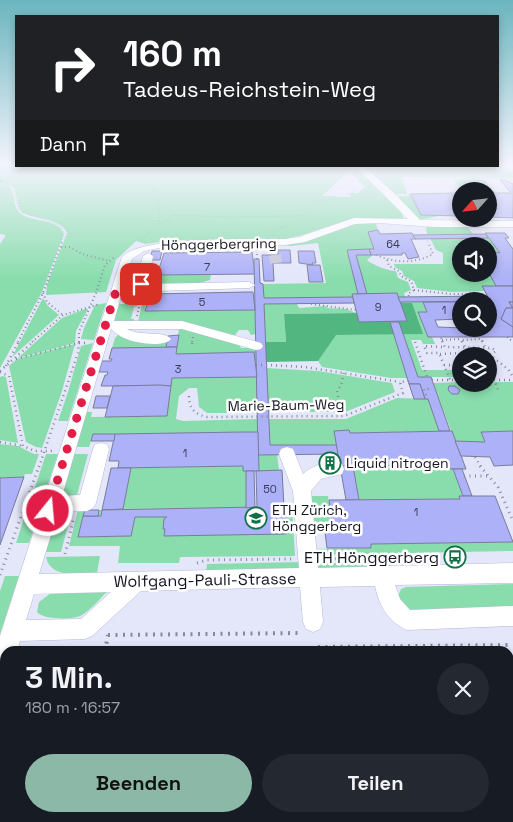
<!DOCTYPE html>
<html lang="de">
<meta charset="utf-8">
<style>
body{margin:0;font-family:"Space Grotesk",sans-serif;background:#242831;color:#f1f3f6;height:100vh;display:flex;flex-direction:column;font-size:19px;white-space:nowrap}
*{box-sizing:border-box;margin:0}
p{font-size:16px;color:#9ea1a6}
.icon{flex:none;width:28px;height:28px;fill:none;stroke:currentColor;stroke-width:2;stroke-linecap:round;stroke-linejoin:round}
.map{position:relative;flex:1;overflow:hidden}
.panel{position:absolute;left:0px;top:646px;width:514px;height:176px;display:flex;flex-direction:column;background:#171b24;border-radius:15px 15px 0 0;box-shadow:0 2px 8px #0003}
.panel>*{flex:none}
.banner{position:absolute;left:15px;top:15px;width:484px;height:152px;border-radius:0px;box-shadow:0 2px 8px #0003;background:#202124;color:#fff;overflow:hidden}
.needle{width:32px;rotate:243deg}
.tools{position:absolute;left:452px;top:182px;display:grid;gap:10px}
.tools a{display:grid;place-items:center;width:45px;height:45px;border-radius:50%;background:#171b24;box-shadow:0 2px 8px #0003;font-size:25px}
.pin{position:absolute;display:grid;place-items:center;width:42px;height:42px;color:#fff;margin:-21px;border-radius:10px;box-shadow:0 2px 8px #0006}
.me{position:absolute;width:55px;margin:-28px;rotate:17deg;stroke-linejoin:round;filter:drop-shadow(0 0 4px #0008)}
.turn{display:flex;align-items:center;gap:18px;height:105px;padding:0 25px;font-size:22px}
.turn .icon{width:65px;height:65px;stroke-width:2.5}
.turn b{display:block;font-size:35px;line-height:42px}
.then{display:flex;align-items:center;height:48px;padding:0 25px;background:#0003;gap:10px;font-size:19px}
.round{display:grid;place-items:center;flex:none;width:52px;height:52px;border-radius:26px;background:#242831}
.head{display:flex;align-items:center;justify-content:space-between;height:85px;padding:0 25px}
h1{font-size:30px;font-weight:700;line-height:38px}
.primary-button{display:flex;gap:10px;margin-top:auto;padding:10px 25px}
.primary-button a{flex:1;height:58px;border-radius:30px;background:#8cb8a7;color:#111;font-size:20px;font-weight:700;line-height:58px;text-align:center}
.primary-button a+a{background:#242831;color:#f1f3f6}
.map>svg:first-child{display:block}
</style>
<div class="map">
<svg width="513" height="822" viewBox="0 0 513 822">
<rect width="100%" height="100%" fill="#e4e6fa"/>
<g fill="#89ddad">
<path d="M0,164H16V166H354L322,196L351,197L349,193H358L365,187L351,173L359,166H498L513,171V178L401,177L407,194H392L402,210L403,218L397,220L354,218L302,235L284,239L167,241L145,244L136,241L116,260L106,292L46,295L47,284L67,233C60,218 36,219 23,213L19,209L14,187L0,182Z"/>
<path d="M454,180H485L496,193H489V191H462Z"/>
<path d="M0,183C22,187 7,205 23,215C34,222 59,219 64,234L42,292L0,368V244L6,235L0,234Z"/>
<path d="M394,196H411L421,215L439,216L419,220Z"/>
<path d="M375,222L378,230L368,232L374,249L347,250L358,294H352L353,297L264,298L263,284L326,283L318,243L291,246L280,245L353,223Z"/>
<path d="M429,226H467L473,234H427L426,228Z"/>
<path d="M430,238H491L500,253L489,251V246H461V274L489,273L496,286H482L484,291L452,292L417,288L414,281L404,276L402,271L395,267L394,264H443V253L436,250Z"/>
<path d="M356,255H373L367,260C373,265 388,271 396,271L398,278L408,282L411,290L404,293L405,297H398L396,293L367,294Z"/>
<path d="M211,274L210,280L195,284L158,283L160,275Z"/>
<path d="M43,298L48,306L59,315L12,357Z"/>
<path d="M400,302H423L427,312L418,313L428,337H432L435,344H423L421,340H411L422,370H461V377H418L403,334L423,333Z"/>
<path d="M106,303L94,340L81,339L84,328L95,305Z"/>
<path d="M117,304H138L137,306L134,307L131,319H134V323L111,321Z"/>
<path d="M142,304H146L145,311L255,310L256,334L251,335L248,330H239L235,335H228L138,322Z"/>
<path d="M264,304H297L299,308L326,306L327,308L346,309L356,313L284,314L286,342H265Z"/>
<path d="M85,309H88L76,331L75,343L18,358L62,318Z"/>
<path d="M179,327L237,342L241,348H256V361H254V352L176,354Z"/>
<path d="M119,334L136,342L167,343L166,348H112L115,338Z"/>
<path d="M394,334L408,378H391L322,367L318,361L335,335Z"/>
<path d="M93,343L68,421H58L68,392L81,346Z"/>
<path d="M75,344L62,391L42,448L36,447L26,442L9,366L17,359Z"/>
<path d="M266,368L318,371L392,383L395,392L345,412H268Z"/>
<path d="M3,376L6,377L18,443L0,440V377Z"/>
<path d="M257,377V413H207L199,407L197,388H189L179,396L176,419L183,421L258,419V432L116,434L114,441H91L89,447H75L85,412H92L91,417L166,416L172,378Z"/>
<path d="M461,382L489,384V382H513V431L481,432L485,442L455,441L433,383Z"/>
<path d="M397,398L428,399L439,431L350,433L349,430L335,431L337,445H270L269,419H346Z"/>
<path d="M0,444L18,446L34,454H39L32,474H25L24,477L0,478Z"/>
<path d="M46,454H58L41,505H29Z"/>
<path d="M73,454H88L77,495H67L63,493Z"/>
<path d="M277,454L279,470H282L284,507H292L295,556L180,557L179,563H118L120,546H69L78,510H102L101,516L79,537L131,536L135,517H166L164,519L163,529L276,513L275,507H257L258,455Z"/>
<path d="M449,465L450,469H453L463,496L460,499L359,500L353,466Z"/>
<path d="M243,466L246,471V508L123,509L131,468Z"/>
<path d="M307,496H328L332,524H310Z"/>
<path d="M72,510L61,552H45L54,515L59,511Z"/>
<path d="M25,515H38L29,543H16Z"/>
<path d="M513,542V551L313,555L312,549L371,548V544Z"/>
<path d="M100,556L97,573C79,574 51,579 46,557Z"/>
<path d="M301,562L299,568L294,570L206,572L207,564Z"/>
<path d="M315,563H399L384,570H319Z"/>
<path d="M5,576H19L0,634V591Z"/>
<path d="M513,584V610L408,611L398,597L401,589L406,587Z"/>
<path d="M111,588C102,596 93,608 82,615C75,620 43,620 37,612L39,602L51,593Z"/>
<path d="M5,732V794L0,813V750Z"/>
<path d="M509,800H513V822H342L341,818H509Z"/>
</g>
<path fill="#51b680" d="M400,303H412L423,334L336,335L318,361L266,362L265,342H286L284,314L357,313L359,322L406,321Z"/>
<g fill="none" stroke-linecap="round" stroke-linejoin="round">
<g stroke="#51b680" stroke-width="2.5">
<path d="M0,167L3,166L20,172"/>
<path d="M0,181H2"/>
</g>
</g>
<g fill="#adb1f7" stroke="#797c99">
<path d="M500,180H505L513,184V218L489,217V193H511Z"/>
<path d="M455,193H461V216L421,215L410,194Z"/>
<path d="M378,230L380,234L412,233L416,239H411L419,257L408,259L405,253H402V255H371L369,249H374L368,232Z"/>
<path d="M485,233H505L509,238H505L513,249V286H496L489,273V251L500,253Z"/>
<path d="M486,234L488,238L415,239L413,235Z"/>
<path d="M369,249L371,255H356L367,294H358L347,250Z"/>
<path d="M278,250H290L291,263H278Z"/>
<path d="M152,251H162L160,260H150Z"/>
<path d="M298,251H314L316,263H312L313,265L299,263Z"/>
<path d="M252,252L255,274L157,275L164,253Z"/>
<path d="M262,255H278V263H273L274,281H264Z"/>
<path d="M254,259H259L260,283L263,284L264,298L353,297L354,303L264,304L270,445H337L338,454L258,455Z"/>
<path d="M307,265H320L323,282H309Z"/>
<path d="M482,286H513V302H509L513,308H506L501,319L513,327V337H428L418,312H427L423,302H461V319L435,320L438,327L489,329L490,301Z"/>
<path d="M246,292H253L255,310L145,311L151,294Z"/>
<path d="M397,293L407,321L359,322L352,294Z"/>
<path d="M487,296L490,301L400,302L398,297Z"/>
<path d="M509,302H513V327L501,319L506,308H513Z"/>
<path d="M390,322H399L418,377H431L450,431H439L428,399H425L420,384H409Z"/>
<path d="M179,335L177,347H166L168,336Z"/>
<path d="M177,347L176,354L254,352L257,377L172,378L171,386H101L105,375H107L108,372H99L102,361H111L112,359H109L112,348Z"/>
<path d="M409,384H420L425,399H414Z"/>
<path d="M160,385L171,386L167,416L105,417L113,386Z"/>
<path d="M449,386H455L460,390L458,394H452L448,390Z"/>
<path d="M96,396H110L107,408H93Z"/>
<path d="M349,430L350,433L452,431L466,469H450L449,465L340,466L334,431Z"/>
<path d="M513,431V465L494,466L490,457L461,456L455,441L485,442L481,432Z"/>
<path d="M243,432H258L259,471H243V466L118,468L119,461H109L115,434Z"/>
<path d="M93,434H115L114,441H91Z"/>
<path d="M340,466H353L359,500H346Z"/>
<path d="M111,468H131L123,509L102,510Z"/>
<path d="M453,469H462L472,496H463Z"/>
<path d="M282,470L284,507H275L276,513H285L286,534L164,536L165,529H163L164,519L167,517H135L131,536L78,537L83,516H101L102,510L257,507L256,471Z"/>
<path d="M246,471H254L255,507L246,508Z"/>
<path d="M24,477L0,545V478Z"/>
<path d="M459,496H495L513,542L371,544V548H327L324,524H332L329,500L460,499Z"/>
<path d="M85,510H99L98,516H83Z"/>
<rect x="509" y="686" width="4" height="114"/>
<path d="M14,818H141L140,822H13Z"/>
</g>
<g fill="none" stroke-linecap="round" stroke-linejoin="round">
<path stroke="#c5c7d9" stroke-width="12" stroke-dasharray="12 5.5" stroke-linecap="butt" d="M275,255L276,263"/>
<g stroke="#b5b8d7" stroke-width="1">
<g id="minor">
<path d="M355,166H364L394,193L420,220L513,221V227H435L379,223L355,224L305,242L285,245L159,248L144,251L132,259L114,321H182L261,343L263,346L261,349L256,350L182,329H127C140,337 164,330 171,339C164,348 134,343 124,338C119,336 115,332 111,329L62,496L80,495L93,449L95,444L101,443L107,444L109,449L96,503L93,508L87,511L58,512L39,574L299,568L293,491L279,454L281,449L287,447L293,449L303,474C313,465 329,460 342,464L344,469L342,474L321,479L311,491L318,568L513,563V583L395,585L400,599L410,610L513,606V626L407,630C388,622 379,605 375,586L320,587L323,622L320,629L313,632L306,629L303,622L300,587L141,591L92,636L85,639L20,641L17,651H5V679L0,681V636L122,257C142,235 252,240 285,239L299,237L354,218L408,219ZM111,592L81,619L26,620L34,594Z"/>
<path d="M148,253L153,256L147,284L249,282L255,285L249,288L126,292L124,290L136,283L143,256Z"/>
</g>
</g>
<g stroke="#878999" stroke-width="1" stroke-dasharray="0.5 2.5" stroke-linecap="butt">
<path d="M30,166L36,169"/>
<path d="M498,166L513,170"/>
<path d="M480,167L491,166"/>
<path d="M24,174L26,166"/>
<path d="M442,179H513"/>
<path d="M494,179L507,194"/>
<path d="M446,180L456,195"/>
<path d="M0,182L13,188L18,208L22,212L59,225L65,234L61,243"/>
<path d="M334,187L344,188L353,182L349,173"/>
<path d="M13,188L24,174L36,169L147,166"/>
<path d="M405,195H461"/>
<path d="M412,195L421,211H446"/>
<path d="M489,195L512,194"/>
<path d="M318,203L342,194L354,193L353,182"/>
<path d="M158,204L175,214"/>
<path d="M158,224L176,215L226,217L301,216L309,212L352,171"/>
<path d="M269,232L287,226L296,217"/>
<path d="M426,238L428,243"/>
<path d="M141,241L158,224L160,213L147,166"/>
</g>
<g stroke="#878999" stroke-width="2" stroke-dasharray="1 3" stroke-linecap="butt">
<path d="M61,247H70L82,254L109,261"/>
<path d="M257,250V259"/>
<path d="M376,255C395,263 415,264 433,254L428,242"/>
<path d="M387,260L389,266L399,271L401,276L411,281L414,290L408,294L409,297"/>
<path d="M414,290L451,294H486"/>
<path d="M43,293L47,302L63,315"/>
<path d="M125,303H144"/>
<path d="M311,304L356,310"/>
<path d="M137,316L140,303"/>
<path d="M507,337L513,342"/>
<path d="M441,338L443,342"/>
<path d="M442,340L461,339"/>
<path d="M18,342L43,293L62,242"/>
<path d="M32,342L63,315L100,304"/>
<path d="M79,342V332L96,293L105,265L115,257"/>
<path d="M192,342L193,337"/>
<path d="M462,342L461,340L481,339L483,342"/>
</g>
<g stroke="#878999" stroke-width="2.5" stroke-dasharray="1 4" stroke-linecap="butt">
<path d="M442,341L445,347L492,348L496,351L490,355"/>
<path d="M462,341L469,356"/>
<path d="M482,341L485,347"/>
<path d="M415,342L427,377"/>
<path d="M192,344V341"/>
<path d="M442,347L424,346L427,353H439L450,380"/>
<path d="M440,354L486,352L508,369L513,377"/>
<path d="M16,359L79,343H88"/>
<path d="M256,365H262"/>
<path d="M266,365L305,367L400,382"/>
<path d="M444,365H461"/>
<path d="M6,366L19,341"/>
<path d="M0,371L34,341"/>
<path d="M0,372L9,376L23,446L35,451H54"/>
<path d="M494,379L499,392"/>
<path d="M432,380H461"/>
<path d="M489,380H513"/>
<path d="M426,395L424,389H429"/>
<path d="M189,396C189,409 195,414 207,417L344,416L403,393L400,382L409,381"/>
<path d="M338,397L337,390L341,386L344,372"/>
<path d="M0,442L23,446"/>
<path d="M475,457L481,467"/>
<path d="M39,467L78,353L79,341"/>
</g>
<g stroke="#878999" stroke-width="3" stroke-dasharray="1 4.5" stroke-linecap="butt">
<path d="M480,466L498,487L513,521"/>
<path d="M464,476H488"/>
<path d="M65,554L74,517"/>
<path d="M324,559L393,558"/>
<path d="M197,563L207,560L293,559"/>
<path d="M0,575L39,466"/>
</g>
<g stroke="#878999" stroke-width="4" stroke-dasharray="2 5.5" stroke-linecap="butt">
<path d="M108,635L302,633"/>
<path d="M318,647L513,645"/>
<path d="M105,651L108,635"/>
<path d="M0,703L5,702"/>
<path d="M0,725L5,708"/>
</g>
<use href="#minor" fill="#fff" fill-rule="evenodd"/>
</g>
<linearGradient id="sky" x2="0" y2="1"><stop stop-color="#6bb5be"/><stop offset="0.59" stop-color="#f3f4fd"/><stop offset="1" stop-color="#f3f4fd" stop-opacity="0"/></linearGradient>
<rect width="513" height="279" fill="url(#sky)"/>
<g fill="none" stroke-linecap="round" stroke-linejoin="round">
<path stroke="#e11d48" stroke-width="9" stroke-dasharray="0 16.2" d="M48,511L116,291L131,290L141,284"/>
</g>
<defs>
<g id="building-ring" transform="scale(1.125)"><circle r="9.5" fill="#fff" stroke="#107146" stroke-width="1.5"/><path d="M-4-6H4V6H1V3H-1V6H-4ZM-2.5-4.3h1.7v1.8h-1.7ZM.8-4.3h1.7v1.8H.8ZM-2.5-1h1.7V.8h-1.7ZM.8-1h1.7V.8H.8Z" fill="#107146"/></g>
<g id="university-ring" transform="scale(1.125)"><circle r="9.5" fill="#fff" stroke="#107146" stroke-width="1.5"/><path d="M0-5L7-2L0 1L-7-2ZM-4 1L0 2.5L4 1V4Q0 6-4 4Z" fill="#107146"/></g>
<g id="bus-ring" transform="scale(1.125)"><circle r="9.5" fill="#fff" stroke="#107146" stroke-width="1.5"/><path d="M-5-6H5V4H4V6H2V4H-2V6H-4V4H-5ZM-3.5-4V0h7V-4ZM-3.5 1.2v1.5H-2V1.2ZM2 1.2v1.5H3.5V1.2Z" fill="#107146"/></g>
</defs>
<g fill-rule="evenodd">
<use href="#building-ring" x="330" y="463"/>
<use href="#university-ring" x="256" y="518"/>
<use href="#bus-ring" x="455" y="557"/>
</g>
<g text-anchor="middle" dominant-baseline="central" stroke-width="5" stroke-linejoin="round" paint-order="stroke">
<g font-size="11" fill="#3a3c56">
<text x="393" y="244">64</text>
<text x="207" y="267">7</text>
<text x="202" y="302">5</text>
<text x="378" y="307">9</text>
<text x="444" y="310">1</text>
<text x="178" y="369">3</text>
<text x="185" y="453">1</text>
<text x="270" y="489">50</text>
<text x="416" y="512">1</text>
</g>
<g font-size="14" fill="#141520" stroke="#fff">
<text transform="translate(219 244) rotate(-1)">Hönggerbergring</text>
<text transform="translate(286 405) rotate(-1)">Marie-Baum-Weg</text>
</g>
<g font-size="14" fill="#141520" stroke="#fff" text-anchor="start">
<text x="346" y="463">Liquid nitrogen</text>
<text x="272" y="510">ETH Zürich,<tspan x="272" dy="16">Hönggerberg</tspan></text>
</g>
<g font-size="16" fill="#141520" stroke="#fff" text-anchor="end">
<text x="439" y="557">ETH Hönggerberg</text>
</g>
<g font-size="16" fill="#141520" stroke="#fff">
<text transform="translate(205 580) rotate(-1)">Wolfgang-Pauli-Strasse</text>
</g>
</g>
</svg>
<div class="tools">
<a><svg class="needle" viewBox="-14 -14 28 28"><path d="M0-13l5 13h-10z" fill="#e53935"/><path d="M0 13l5-13h-10z" fill="#9ea1a6"/></svg></a>
<a><svg class="icon" aria-label="sound" viewBox="0 0 24 24"><path d="M4 9h4l5-4v14l-5-4H4zM17 9q2 3 0 6"/></svg></a>
<a><svg class="icon" aria-label="search" viewBox="0 0 24 24"><circle cx="10" cy="10" r="6"/><path d="M15 15l6 6"/></svg></a>
<a><svg class="icon" aria-label="layers" viewBox="0 0 24 24"><path d="M12 4l9 5-9 5-9-5zM3 14l9 5 9-5"/></svg></a>
</div>
<div class="pin" style="left:141px;top:284px;background:#d93025"><svg class="icon" aria-label="arrive" viewBox="0 0 24 24"><path d="M6 21V4h12l-3 4 3 4H6"/></svg></div>
<svg class="me" style="left:48px;top:511px" viewBox="-20 -20 40 40"><circle r="17" fill="#e11d48" stroke="#fff" stroke-width="3"/><path d="M0-11L8 9 0 5-8 9z" fill="#fff"/></svg>
<div class="banner">
<div class="turn"><svg class="icon" aria-label="right" viewBox="0 0 24 24"><path d="M7 20v-9h11M14 6l5 5-5 5"/></svg><div><b>160 m</b>Tadeus-Reichstein-Weg</div></div>
<div class="then">Dann<svg class="icon" aria-label="arrive" viewBox="0 0 24 24"><path d="M6 21V4h12l-3 4 3 4H6"/></svg></div>
</div>
<section class="panel">
<div class="head"><div><h1>3 Min.</h1><p>180 m · 16:57</p></div><a class="round"><svg class="icon" aria-label="close" viewBox="0 0 24 24"><path d="M6 6l12 12M18 6L6 18"/></svg></a></div>
<div class="primary-button"><a>Beenden</a><a>Teilen</a></div>
</section>
</div>
